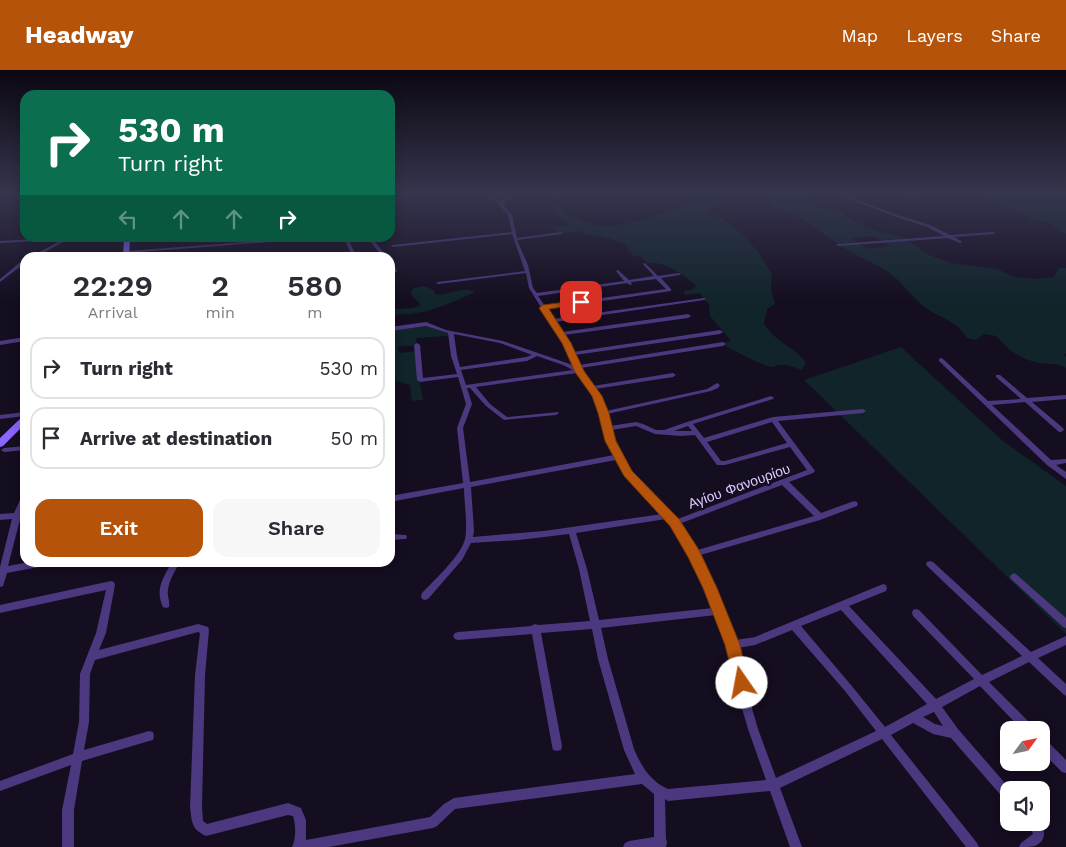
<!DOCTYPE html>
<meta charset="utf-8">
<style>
body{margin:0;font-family:"Work Sans",sans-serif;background:#f7f7f7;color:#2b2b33;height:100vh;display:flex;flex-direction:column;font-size:19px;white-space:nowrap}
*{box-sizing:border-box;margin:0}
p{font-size:16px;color:#7c7c81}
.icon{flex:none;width:28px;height:28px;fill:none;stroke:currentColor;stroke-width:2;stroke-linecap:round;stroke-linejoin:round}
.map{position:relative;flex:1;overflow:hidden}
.panel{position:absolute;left:20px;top:182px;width:375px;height:315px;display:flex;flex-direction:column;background:#fff;border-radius:15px;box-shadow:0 2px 12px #0003}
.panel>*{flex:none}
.guide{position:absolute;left:20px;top:20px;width:375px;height:152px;border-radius:15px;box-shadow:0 2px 12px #0003;background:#0b6e4f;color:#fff;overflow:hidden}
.needle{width:32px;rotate:57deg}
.tools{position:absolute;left:1000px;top:651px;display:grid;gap:10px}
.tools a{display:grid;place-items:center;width:50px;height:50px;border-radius:10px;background:#fff;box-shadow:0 2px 12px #0003;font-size:25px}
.pin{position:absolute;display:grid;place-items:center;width:42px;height:42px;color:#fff;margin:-21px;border-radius:10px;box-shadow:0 2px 8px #0006}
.me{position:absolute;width:55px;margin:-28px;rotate:348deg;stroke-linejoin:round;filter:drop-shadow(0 0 4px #0008)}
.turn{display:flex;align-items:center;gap:18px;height:105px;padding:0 15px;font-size:22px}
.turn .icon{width:65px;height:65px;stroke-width:2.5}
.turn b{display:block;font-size:35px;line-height:42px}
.lanes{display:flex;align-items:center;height:48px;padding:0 15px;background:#0003;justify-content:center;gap:25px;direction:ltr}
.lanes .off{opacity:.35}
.eta{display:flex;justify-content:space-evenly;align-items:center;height:85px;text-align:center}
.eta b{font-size:30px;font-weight:600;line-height:35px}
.action{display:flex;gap:10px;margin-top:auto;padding:10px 15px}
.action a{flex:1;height:58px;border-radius:15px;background:#b45309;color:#fff;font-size:20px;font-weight:600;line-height:58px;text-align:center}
.action a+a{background:#f7f7f7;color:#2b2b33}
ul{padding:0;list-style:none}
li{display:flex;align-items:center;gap:15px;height:62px;margin:0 10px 8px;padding:0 5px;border:2px solid #e1e1e2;border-radius:15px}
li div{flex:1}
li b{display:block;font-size:19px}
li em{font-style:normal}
header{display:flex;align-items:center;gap:30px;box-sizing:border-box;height:70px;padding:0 25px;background:#b45309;color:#fff}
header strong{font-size:24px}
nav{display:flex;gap:28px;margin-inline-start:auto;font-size:18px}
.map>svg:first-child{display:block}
</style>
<header>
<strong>Headway</strong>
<nav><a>Map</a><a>Layers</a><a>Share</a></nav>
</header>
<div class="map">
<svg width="1066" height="777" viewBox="0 0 1066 777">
<rect width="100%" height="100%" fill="#150d20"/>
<g fill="#10242a">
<path d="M549,123H561L556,132L569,145L581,151L598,156H613L631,153L706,129L719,131L724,134L707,141L723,148L747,169L758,182L772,204L771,219L775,234L767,239L764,254C776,273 793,275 806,293L802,300C796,298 789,295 783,295C779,294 776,297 772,297C763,296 727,278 722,273L731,271L710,246L709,235L700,223L685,225L684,221L694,219L696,216C685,205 664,191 648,193L640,186L635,187L628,181L627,175C615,171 598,163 585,165L581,161L559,164L553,157L568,155L556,143V132Z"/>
<path d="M774,123H800L823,139H836L850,149L877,161L903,167L929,185L951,193L997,199L1015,207L1038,209L1054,207L1059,198H1066V283L1064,285L1066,287V298C1055,292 1049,295 1039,293C1021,290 1007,279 996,266L984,264L976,270L967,268C955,249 941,249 924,237C911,227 902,211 888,202C873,192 856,186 841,176L858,173L868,179L890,176L874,166L852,168L856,172L838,174L793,143L772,137L769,130Z"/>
<path d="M892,123H1066V164L1062,163L1051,153L1033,150L1013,140L980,128L954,125L912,130L900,126H892Z"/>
<path d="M424,216L433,220L435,224C450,227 459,215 475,222C447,235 422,247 391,244L392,239L413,238L421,235L410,223L414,218Z"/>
<path d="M427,256L448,263V266L416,268L417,275L398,277L399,283L417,281V298L423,330L412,331L410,315L396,311L395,302L390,303V260Z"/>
<path d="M901,277L1003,371L1066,416V564L804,310Z"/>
</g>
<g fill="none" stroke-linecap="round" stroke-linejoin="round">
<g fill="#4b387f" fill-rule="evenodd">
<path d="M488,123H492L500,132L508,123H512L503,135L512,145L517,168L561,162L563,163L561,164L517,170L528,195L533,218L537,223L624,211L616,201L618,200L629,210L654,206L643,194L645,193L658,206L679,203L681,204L679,205L661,208L671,219V221L547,239L553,249L704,228L706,229L704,230L555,252L562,262L688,244L691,246L688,248L564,265L573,282L720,260L723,262L720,264L575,285L579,295L723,272L726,274L723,276L581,298L593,316L673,303L676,305L673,307L595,319L600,326L606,341L707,319L717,313L720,315L718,318L711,321L607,344L610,356L636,352L643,354L656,360H664L687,352L771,326L774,328L773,329L693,354L704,368L773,347L863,339L866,341L863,343L778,351L815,401L813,403L789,412L821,443L854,431L857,432L858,434L857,436L820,450L697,486L714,519L736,570L755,567L883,514L886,515L887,518L886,521L849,536L936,629L974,609L913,546L912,543L913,540L916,539L919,540L982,605L1022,586L927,496L926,494L927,492L930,491L933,492L1031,582L1066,566V575L1038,588L1066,614V626L1063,624L1029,592L989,612L1033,656L1034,660H1022L980,616L942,637L958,659L1011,720H1009V731L1005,730L951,668L933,664L913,653L891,665L977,773L979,777H966L882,669L780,718L802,777H790L770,721L668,731L665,729L666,769L667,772L666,777H623L625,773L629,771L654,767V724L642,714L455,739L437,756L433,758L329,777H292C296,769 296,755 293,746L288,745L206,766C191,759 192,752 190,737L195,605L200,563L198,562L95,590L90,604L89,652L84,680L149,661L153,662L154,666L153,670L149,671L82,691L74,740V777H62V740L71,695L0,721V711L73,684L79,652L80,604L96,563L106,520L0,543V535L111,511L114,512L115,515L106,563L99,580L198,554L208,557L209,560L205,605L202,737L203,751L207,754L288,733L301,738L306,750V770L430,747L444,734L454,728L635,704L624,680L598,589L592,559L541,563L562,676L561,680L557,681L553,680L552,676L532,564L458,570L455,569L453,566L455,563L458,562L531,556L535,554L538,555L590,551L579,499L569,464L519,470L471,473L462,490L428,529L425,530L422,529L421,526L422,523C434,510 461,486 465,469C468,457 464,431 464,418L390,432V426L463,413L457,358L466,334L458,307L420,312L417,310L414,275L417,273L420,275L423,308L457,304L451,286L448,263L426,256L390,261V257L426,252L446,260L503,271L567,293L574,296L563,273L529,218L526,203L438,214L436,213L438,212L525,201L512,164L393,177L391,176L393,175L512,162L508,145ZM656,209L666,219L545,236L538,226L627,213L630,215L632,214L631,212ZM454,264L500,273L532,285L526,287L460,297L457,286ZM537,286L563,295L573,300L466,315L461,300L527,291ZM577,303L594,326L601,343L608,371L614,385L470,412L463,358L472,334L467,318H470L486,336L504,350L556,345L559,343L558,342L507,347L490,334L476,317ZM772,352L787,373L725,391H721L707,372ZM636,356L655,364L681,366L695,365L717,395H725L790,377L807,400L675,450L630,401L621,387L614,371L611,360ZM688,356L692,361H674ZM616,390L626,405L662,444L544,461L473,467L474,461L471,417ZM782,415L814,446L694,481L684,460L679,454ZM666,449L678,464L706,519L713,538L599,550L587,499L576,463ZM841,540L927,634L885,657L851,615L801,556ZM716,545L728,575L739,628L748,659L766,710L668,719C651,712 641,696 634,679L608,589L601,558ZM792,560L845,621L876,661L776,708L758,659L749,628L738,578L755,575ZM934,642L943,656L935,654L923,647Z"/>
<path d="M834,123H839L901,146L930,155L950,165L993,162L995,163L993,164L954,167L961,171L962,172L960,173L948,168L837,176V174H838L944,166L928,157L899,148Z"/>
<path d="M55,168H70L34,188H28L62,170L0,173V171Z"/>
<path d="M299,168H311L309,169L127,183L125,182L127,181Z"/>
<path d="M344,168H348L357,188H353Z"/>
<path d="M368,168H372L388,188H383Z"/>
<path d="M23,190H25V193L0,212V209Z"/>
<path d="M390,191H392L397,201V202L393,201L390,196Z"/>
<path d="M25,267V271L0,275V271Z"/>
<path d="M941,288L943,289L988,331L1021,329L996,307V305H1000L1027,328L1066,325V329L1032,332L1063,358L1064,360L1061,362H1059L1025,332L992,335L1051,390L1066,389V393L1056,395L1066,402V409L1047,395L939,291V289Z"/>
<path d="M25,342V346L0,349V345Z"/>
<path d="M25,376V380L4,382L1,380L4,378Z"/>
<path d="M25,425V436L21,446L8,496L29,492H54L53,494L50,495L7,503L3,516L0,517V497L12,449L0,450V444L14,443L22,426Z"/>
<path d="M390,464L406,465L407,467L406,469L390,470Z"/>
<path d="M172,492H180C175,501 169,510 168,520C167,526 170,531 169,537L166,538L163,537C155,519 163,508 172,492Z"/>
<path d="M1014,503L1017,505L1066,548V558L1063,557L1011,509L1010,507L1011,505Z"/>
<path d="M1041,668L1045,669L1066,690V703L1062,702L1041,681Z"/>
<path d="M1028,752H1040C1046,762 1046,771 1035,776C1031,777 1024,777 1019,777L1021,773L1033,764Z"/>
</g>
<g fill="#8c64fe" fill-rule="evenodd">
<path d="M124,168H130L129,188H123Z"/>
<path d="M25,346V354L3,376L0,377V368L22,347Z"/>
</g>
</g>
<linearGradient id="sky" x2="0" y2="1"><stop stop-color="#0c0712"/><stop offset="0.53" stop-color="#35354e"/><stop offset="1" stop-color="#35354e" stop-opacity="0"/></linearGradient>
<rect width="1066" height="232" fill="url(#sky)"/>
<path fill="#b45309" stroke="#753606" d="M581,230L584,231V234L549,239L571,273L584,301L602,326L609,343L616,371L632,401L679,449L699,480L717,518L740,575L749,613L747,619L742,621L736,619L725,575L703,518L688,487L670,456L624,406L605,371L598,343L592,326L575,302L562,273L539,238L543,235Z"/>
<g text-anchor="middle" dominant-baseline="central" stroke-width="5" stroke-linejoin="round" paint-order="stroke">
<g font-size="14" fill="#deccff" stroke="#150d20">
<text transform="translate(739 416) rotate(-20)">Αγίου Φανουρίου</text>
</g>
</g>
</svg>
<div class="tools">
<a><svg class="needle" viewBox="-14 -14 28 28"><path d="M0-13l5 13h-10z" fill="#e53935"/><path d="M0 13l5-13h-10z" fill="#7c7c81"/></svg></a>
<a><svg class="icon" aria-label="sound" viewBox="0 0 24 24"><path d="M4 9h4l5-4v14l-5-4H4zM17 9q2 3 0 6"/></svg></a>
</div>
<div class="pin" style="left:581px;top:232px;background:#d93025"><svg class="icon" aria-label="arrive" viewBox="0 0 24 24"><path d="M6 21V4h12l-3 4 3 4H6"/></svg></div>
<svg class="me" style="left:742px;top:613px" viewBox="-20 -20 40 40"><circle r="19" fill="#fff"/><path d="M0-13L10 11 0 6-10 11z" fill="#b45309"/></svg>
<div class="guide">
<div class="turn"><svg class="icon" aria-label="right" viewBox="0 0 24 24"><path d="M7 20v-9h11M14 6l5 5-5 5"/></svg><div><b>530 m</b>Turn right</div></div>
<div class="lanes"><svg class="icon off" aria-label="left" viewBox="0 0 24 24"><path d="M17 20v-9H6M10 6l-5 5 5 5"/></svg><svg class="icon off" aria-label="ahead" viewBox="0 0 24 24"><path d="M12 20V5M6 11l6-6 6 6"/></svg><svg class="icon off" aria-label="ahead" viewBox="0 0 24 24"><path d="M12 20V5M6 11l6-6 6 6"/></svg><svg class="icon" aria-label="right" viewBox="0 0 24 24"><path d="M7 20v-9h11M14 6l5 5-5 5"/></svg></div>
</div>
<section class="panel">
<div class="eta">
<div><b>22:29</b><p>Arrival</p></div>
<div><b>2</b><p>min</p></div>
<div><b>580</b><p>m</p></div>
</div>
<ul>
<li><svg class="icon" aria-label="right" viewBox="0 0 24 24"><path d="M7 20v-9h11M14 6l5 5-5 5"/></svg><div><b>Turn right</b></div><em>530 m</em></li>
<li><svg class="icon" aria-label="arrive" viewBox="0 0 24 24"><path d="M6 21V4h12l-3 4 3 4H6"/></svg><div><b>Arrive at destination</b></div><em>50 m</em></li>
</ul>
<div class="action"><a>Exit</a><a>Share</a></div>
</section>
</div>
